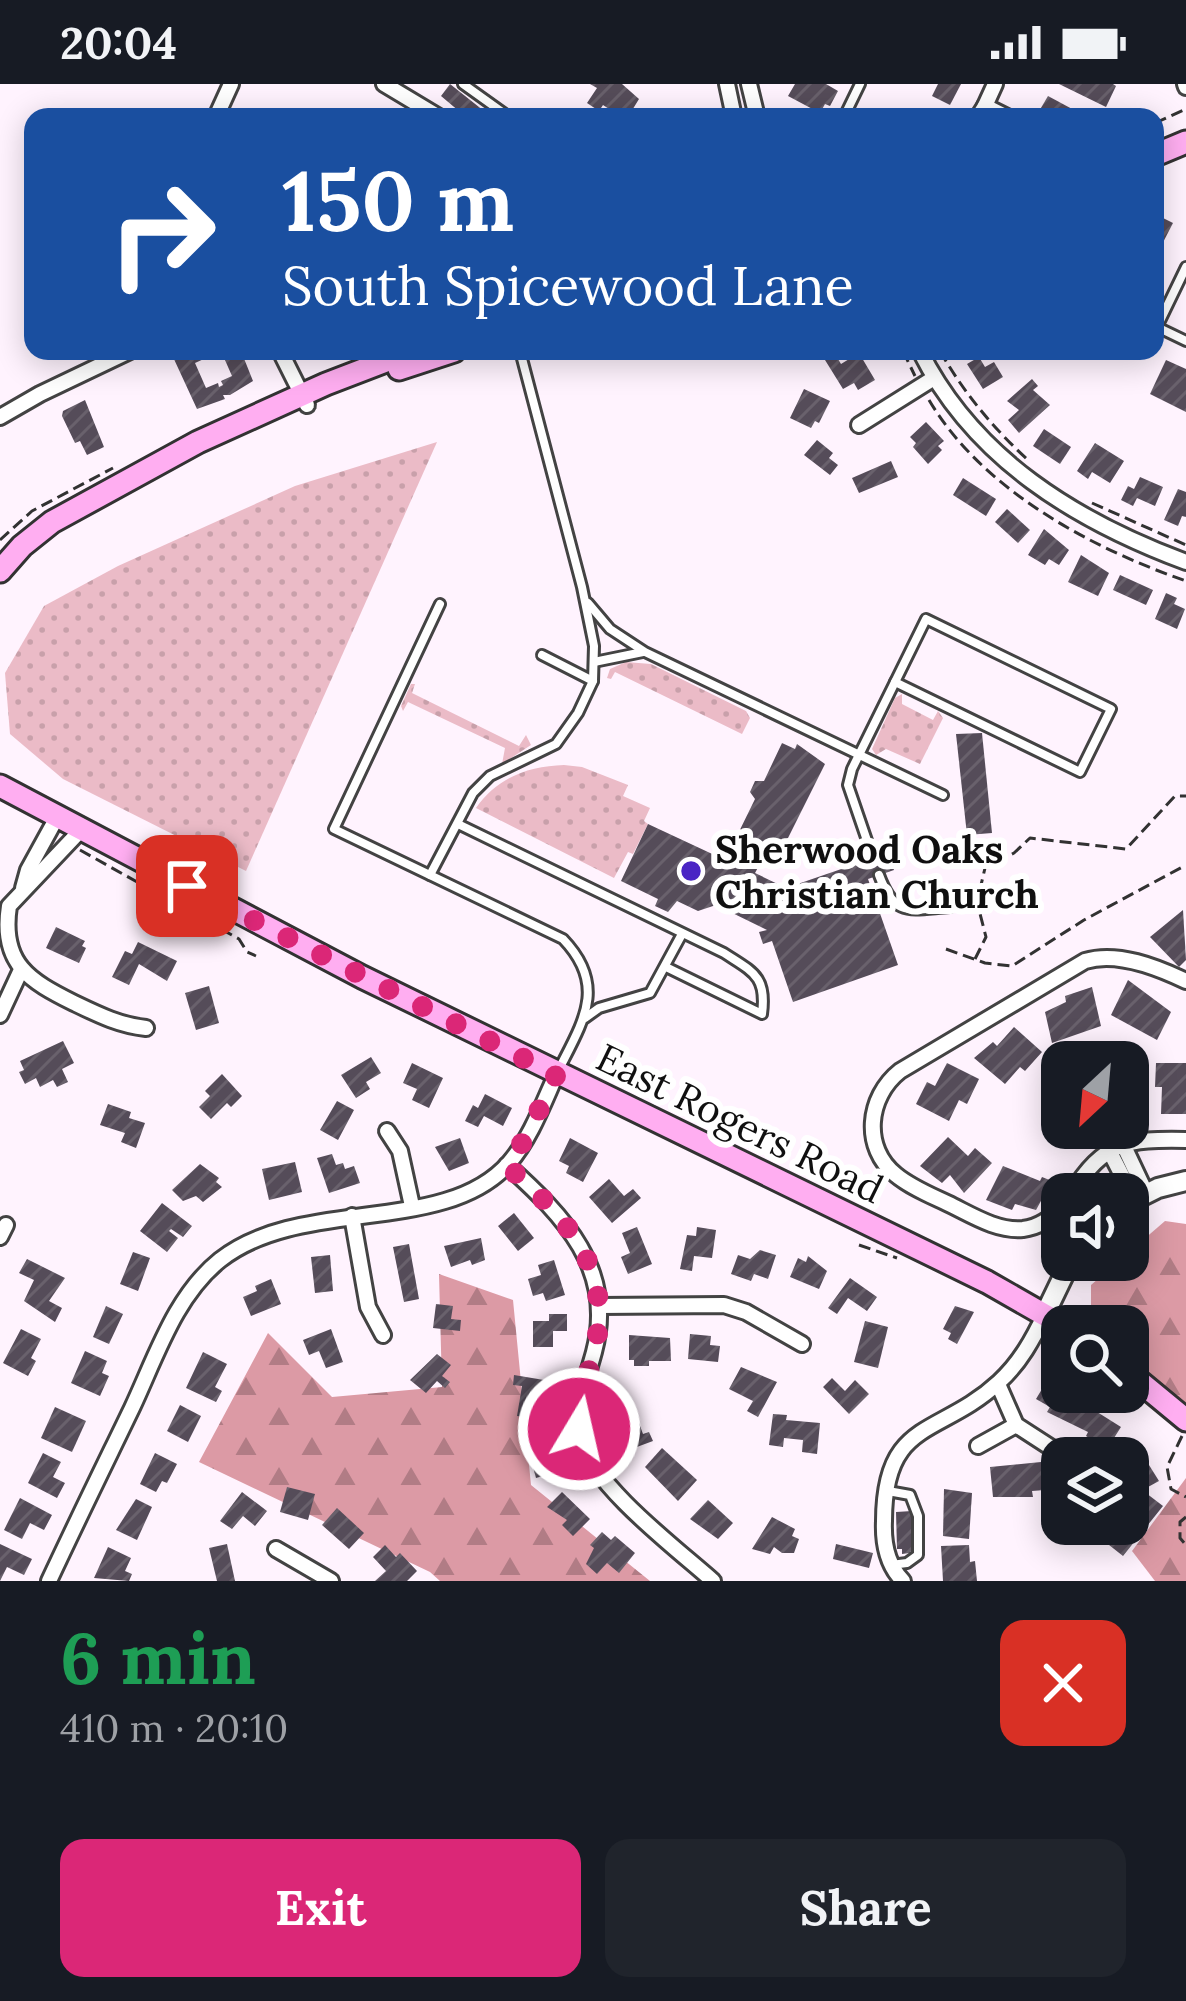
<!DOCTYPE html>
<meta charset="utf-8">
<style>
body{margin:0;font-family:Lora,serif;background:#20242c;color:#f1f3f6;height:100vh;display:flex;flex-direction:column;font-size:45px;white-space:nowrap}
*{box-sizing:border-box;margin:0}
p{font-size:39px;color:#9ea1a6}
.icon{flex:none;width:66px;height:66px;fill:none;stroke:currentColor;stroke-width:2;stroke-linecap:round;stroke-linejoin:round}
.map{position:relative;height:1497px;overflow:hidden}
.panel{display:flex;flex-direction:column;background:#171b24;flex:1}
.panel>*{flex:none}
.hud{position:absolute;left:24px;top:24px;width:1140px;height:252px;border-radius:24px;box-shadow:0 6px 30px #0003;background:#1a4fa0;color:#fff;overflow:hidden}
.needle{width:78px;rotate:206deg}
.controls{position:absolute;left:1041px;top:957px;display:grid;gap:24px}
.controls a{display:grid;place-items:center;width:108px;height:108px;border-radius:24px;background:#171b24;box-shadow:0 6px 30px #0003;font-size:60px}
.pin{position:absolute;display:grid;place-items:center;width:102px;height:102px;color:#fff;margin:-51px;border-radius:24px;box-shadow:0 6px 18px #0006}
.me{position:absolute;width:132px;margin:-66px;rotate:9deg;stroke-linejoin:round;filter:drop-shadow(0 0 9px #0008)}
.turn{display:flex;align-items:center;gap:42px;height:252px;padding:0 60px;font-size:54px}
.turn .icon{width:156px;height:156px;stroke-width:2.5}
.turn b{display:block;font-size:84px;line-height:102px}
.round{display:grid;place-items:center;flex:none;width:126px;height:126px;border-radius:24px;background:#20242c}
.overview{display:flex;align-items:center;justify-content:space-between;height:204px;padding:0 60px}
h1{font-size:72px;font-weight:700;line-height:90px;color:#1e9e55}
.primary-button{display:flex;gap:24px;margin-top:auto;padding:24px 60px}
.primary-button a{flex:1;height:138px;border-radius:24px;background:#db2777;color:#fff;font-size:48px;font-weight:700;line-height:138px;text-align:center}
.primary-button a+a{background:#20242c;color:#f1f3f6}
.status{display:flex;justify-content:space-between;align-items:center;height:84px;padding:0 60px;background:#171b24;direction:ltr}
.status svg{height:33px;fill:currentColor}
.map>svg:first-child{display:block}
</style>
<div class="status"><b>20:04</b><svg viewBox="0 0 49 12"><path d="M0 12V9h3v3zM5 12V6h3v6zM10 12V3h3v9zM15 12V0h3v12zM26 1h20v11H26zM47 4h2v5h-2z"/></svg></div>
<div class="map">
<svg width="1186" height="1497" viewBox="0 0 1186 1497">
<defs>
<pattern id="grass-dots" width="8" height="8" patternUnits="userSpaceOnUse" patternTransform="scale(3)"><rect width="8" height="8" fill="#ebbbc7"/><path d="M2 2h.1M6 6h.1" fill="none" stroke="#c8a0aa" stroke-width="1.8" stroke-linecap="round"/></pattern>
<pattern id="forest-firs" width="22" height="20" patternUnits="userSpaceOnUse" patternTransform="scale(3)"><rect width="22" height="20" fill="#dc9aa5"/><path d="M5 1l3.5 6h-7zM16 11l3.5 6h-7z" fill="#b17c85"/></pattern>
<pattern id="building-hatch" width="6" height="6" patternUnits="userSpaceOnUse" patternTransform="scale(3)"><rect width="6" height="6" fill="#554c59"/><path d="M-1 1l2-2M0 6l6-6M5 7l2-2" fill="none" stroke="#69616c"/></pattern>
</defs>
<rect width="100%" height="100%" fill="#fff3fe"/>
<g fill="url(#grass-dots)">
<path d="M437,358L246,787L63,695L10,650L5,589L44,522L118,482L295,402Z"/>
<path d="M626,578L651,580L746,627L750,634L742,650L615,588L611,595L607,594L610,585Z"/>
<path d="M411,600H415L412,609L519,662L526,651L531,661L502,680L505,664L408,618L403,627L401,622Z"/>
<path d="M902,610V620L933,636L938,627L943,634L920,680L886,665L876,671L872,665L895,614Z"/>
<path d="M564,681L582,683L628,701L623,712L650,724L644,737L648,740L633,770L628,768L614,794L476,724C497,694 528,682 564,681Z"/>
</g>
<g fill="url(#forest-firs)">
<path d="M1165,1137L1186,1140V1323L1128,1277V1242H1091V1201L1120,1176H1128V1169Z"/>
<path d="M439,1190L513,1216L531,1401L650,1497H440L430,1488L199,1378L268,1249L332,1313L442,1303Z"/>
<path d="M1186,1394V1497H1155L1132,1467Z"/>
</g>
<g fill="url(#building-hatch)">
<path d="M450,0L489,31L494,28L498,33H466L441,12Z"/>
<path d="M590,0H622L639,15L631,28L627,26L622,33H608L605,31L609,25L603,21L599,27L587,19L597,4Z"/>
<path d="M795,0H826L838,7L830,22L825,20L820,29L788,12Z"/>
<path d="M938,0H961L950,21L932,12Z"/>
<path d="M1059,0H1113L1116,2L1106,23Z"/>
<path d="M1048,12L1087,33H1045L1038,29Z"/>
<path d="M1155,130L1173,139L1155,174Z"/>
<path d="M186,267H203L206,274L195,279L206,304L218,299L219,303L223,301L221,297L232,292L221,267H241L253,297L230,311H223L225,315L197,325L173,273Z"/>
<path d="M859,269L875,296L858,306L854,299L843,305L825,276L835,270L841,280Z"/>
<path d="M979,273L985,283L994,278L1003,293L983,305L967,280Z"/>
<path d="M1166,276L1186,285V328L1150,310Z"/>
<path d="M1032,295L1038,302L1033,306L1050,321L1019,349L1008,336L1019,326L1007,317Z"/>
<path d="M804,305L830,317L819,339L815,337L811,344L790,334Z"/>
<path d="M85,316L104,363L87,371L80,357L75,359L62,332L63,327Z"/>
<path d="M926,338L944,357L938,362L942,366L928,380L913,363L916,359L910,353Z"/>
<path d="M1044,345L1071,363L1060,380L1033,362Z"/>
<path d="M817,356L833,369L829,374L838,381L830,391L804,371Z"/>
<path d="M1095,359L1124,377L1110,399L1092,388L1088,395L1077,387Z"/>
<path d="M891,377L898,393L859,409L852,394Z"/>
<path d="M1140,393L1163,403L1155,422L1137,414L1133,422L1121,416L1128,402L1134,405Z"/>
<path d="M963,394L996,415L986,432L953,411Z"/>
<path d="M1178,405L1186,408V433L1182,432L1178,442L1164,436Z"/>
<path d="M1007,425L1030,446L1018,459L995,438Z"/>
<path d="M1044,445L1069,466L1059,481L1049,475L1045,481L1028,471Z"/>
<path d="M1081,471L1109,489L1098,512L1068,498Z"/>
<path d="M1120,491L1153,506L1146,521L1113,506Z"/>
<path d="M1166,509L1177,514L1174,520L1185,525L1177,545L1155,535Z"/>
<path d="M982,649L992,749L967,751L956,650Z"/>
<path d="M782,659L795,665L797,660L825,680L774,782L762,776L755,789L786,804L888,769L894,786L868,795L898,881L793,918L772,857L763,860L759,848L767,846L716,821L698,827L677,817L668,828L655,822L658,815L621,797L648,740L738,782L745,767L732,762L755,715L750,708L755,697H764Z"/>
<path d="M1183,826L1186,876L1179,883L1150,853Z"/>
<path d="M56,843L85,857L82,862L86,864L79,879L46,864Z"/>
<path d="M138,858L177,877L167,897L139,880L129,901L112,893L125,867L132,870Z"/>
<path d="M1128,896L1171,928L1157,956L1111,931Z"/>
<path d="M209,902L219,939L196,946L185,909Z"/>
<path d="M1092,903L1101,942L1052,959L1045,928L1066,918L1065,912Z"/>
<path d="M1014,943L1042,968L1025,987L1020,983L1005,1000L974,974L993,958L997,962Z"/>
<path d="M63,957L74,979L62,985L68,998L57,1003L53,996L40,1003L36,994L25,1000L19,988L24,986L20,977Z"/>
<path d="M371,973L381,989L366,998L370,1005L356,1014L341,991Z"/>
<path d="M412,979L443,994L429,1024L412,1016L417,1005L403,999Z"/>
<path d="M947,979L979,995L967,1020L959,1016L949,1037L916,1020L927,998L935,1002Z"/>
<path d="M1156,979H1186V1030H1161L1162,1003H1155Z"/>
<path d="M222,990L242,1012L231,1023L227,1019L211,1035L199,1023L210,1012L205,1007Z"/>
<path d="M485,1010L512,1024L503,1042L484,1032L478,1043L465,1037L473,1021L478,1024Z"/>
<path d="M337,1017L354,1026L338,1056L320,1046Z"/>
<path d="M108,1020L131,1028L129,1034L145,1039L136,1064L121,1058L125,1049L100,1041Z"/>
<path d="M948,1053L968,1072L975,1064L992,1079L964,1109L950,1091L942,1099L920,1082Z"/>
<path d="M460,1054L469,1079L449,1087L435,1063Z"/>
<path d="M570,1054L598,1069L583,1098L566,1089L569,1082L559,1077Z"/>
<path d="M332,1070L336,1081L343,1079L345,1085L354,1082L360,1099L329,1109L317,1074Z"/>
<path d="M295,1078L302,1108L269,1116L262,1085Z"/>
<path d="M200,1080L219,1094L216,1098L222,1103L203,1118L196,1112L183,1117L172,1106Z"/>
<path d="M1003,1082L1040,1097L1042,1093L1052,1097L1036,1126L1015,1120L1012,1126L986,1116Z"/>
<path d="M609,1095L624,1112L633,1105L641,1114L612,1139L589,1113Z"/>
<path d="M162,1119L192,1142L183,1153L171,1145L169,1147L178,1154L167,1168L140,1147Z"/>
<path d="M514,1129L534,1154L518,1167L498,1142Z"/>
<path d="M637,1143L652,1180L628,1190L621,1173L630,1169L622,1149Z"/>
<path d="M697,1143L716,1146L712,1174L694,1172L692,1187L680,1185L687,1151L696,1152Z"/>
<path d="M481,1154L485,1176L472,1181L470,1176L451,1183L444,1162Z"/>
<path d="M409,1160L419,1215L404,1218L393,1163Z"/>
<path d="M760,1166L776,1171L768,1195L754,1190L751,1197L731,1190L738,1171L750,1175Z"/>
<path d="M133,1168L150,1174L138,1207L120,1200Z"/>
<path d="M330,1171L333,1207L315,1209L311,1173Z"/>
<path d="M808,1172L827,1187L819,1205L790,1193L798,1174L806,1178Z"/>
<path d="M27,1175L65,1194L49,1217L62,1224L55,1238L24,1217L34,1196L19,1189Z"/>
<path d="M554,1176L565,1211L546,1217L543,1209L533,1212L528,1195L541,1191L538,1181Z"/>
<path d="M850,1194L877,1213L867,1227L848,1214L837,1230L828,1224Z"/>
<path d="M271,1195L281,1220L251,1232L243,1213L257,1207L255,1202Z"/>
<path d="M436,1220L453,1222L451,1235L461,1236L460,1247L433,1244Z"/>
<path d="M106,1222L123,1230L109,1260L93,1253Z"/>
<path d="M955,1222L974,1228L957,1260L948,1255L951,1249L943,1245Z"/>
<path d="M549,1230H567V1247H553V1263H533V1237H549Z"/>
<path d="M865,1237L888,1243L878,1284L854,1278Z"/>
<path d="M21,1245L41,1255L31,1274L36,1277L28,1292L3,1279Z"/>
<path d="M331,1245L343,1278L326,1284L319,1267L309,1271L303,1256Z"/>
<path d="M690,1250L711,1252L710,1261L720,1262L718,1278L688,1275Z"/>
<path d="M629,1251L670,1254L671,1277H649V1282H634V1276H629Z"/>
<path d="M85,1267L107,1277L102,1289L109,1292L100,1312L71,1299Z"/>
<path d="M203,1268L227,1280L215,1303L222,1307L216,1318L186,1304Z"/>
<path d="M437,1270L451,1281L442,1292L450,1298L445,1304L437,1297L426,1309L410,1296Z"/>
<path d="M741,1283L777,1298L758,1333L747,1327L753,1317L729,1305Z"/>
<path d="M1051,1290L1062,1297V1308H1082L1078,1316L1121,1343L1107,1365L1086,1352L1088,1348L1047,1328L1050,1323L1036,1315Z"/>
<path d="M514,1291L544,1296L538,1317L547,1319L545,1336L517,1332L522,1302L513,1301Z"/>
<path d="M832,1294L845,1307L855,1296L869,1310L849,1330L823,1303Z"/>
<path d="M180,1321L201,1332L188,1358L167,1347Z"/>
<path d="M55,1323L86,1337L72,1368L41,1354Z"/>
<path d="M633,1323L643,1350L649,1348L653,1357L626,1367L612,1331Z"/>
<path d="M773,1330L787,1331L786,1336L820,1339L817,1370L802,1368L803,1356L784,1354L783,1363L769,1361Z"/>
<path d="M542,1353L553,1389L536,1394L526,1358Z"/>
<path d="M1134,1357L1159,1397L1137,1409L1128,1398V1374H1114L1112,1370Z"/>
<path d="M662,1364L697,1396L678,1417L645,1383Z"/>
<path d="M43,1369L61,1378L53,1393L65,1399L57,1414L28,1399Z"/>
<path d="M155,1369L177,1380L167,1399L162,1397L156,1408L140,1400Z"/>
<path d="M1051,1373L1062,1381V1401L1043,1388L1045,1406L1032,1407L1033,1413H993L990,1383L1041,1378L1042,1387Z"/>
<path d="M287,1403L315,1410L308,1436L280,1428Z"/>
<path d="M944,1405L972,1409L969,1455L943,1452Z"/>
<path d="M1142,1406L1163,1422L1123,1472L1104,1457L1118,1440H1128V1414L1132,1409L1137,1413Z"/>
<path d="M242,1408L267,1427L255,1442L243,1432L232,1445L220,1437Z"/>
<path d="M562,1408L590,1435L573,1452L562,1441L567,1436L547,1423Z"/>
<path d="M20,1414L52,1431L44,1446L30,1439L22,1455L4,1446Z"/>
<path d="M136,1415L152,1423L137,1456L116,1446Z"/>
<path d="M708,1416L733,1439L718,1455L690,1435Z"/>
<path d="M337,1424L364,1449L349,1465L322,1441Z"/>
<path d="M912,1427V1465L910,1469L902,1470V1465H897L896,1428Z"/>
<path d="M772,1433L795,1445L792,1452L799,1455L794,1469H782L774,1463L770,1470L752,1465Z"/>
<path d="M602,1448L611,1456L615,1452L635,1469L619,1489L607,1479L597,1490L586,1480L594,1464L590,1461Z"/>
<path d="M0,1460L32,1475L24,1491L7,1483L0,1497Z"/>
<path d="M227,1460L235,1497H217L209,1464Z"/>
<path d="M836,1460L873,1469L869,1484L833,1475Z"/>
<path d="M385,1461L396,1473L400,1469L417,1487L407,1497H375L386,1487L373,1473Z"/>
<path d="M969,1461L970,1478L975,1477L977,1497H943L941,1462Z"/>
<path d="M108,1463L131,1474L125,1487L132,1490L129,1497L94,1494Z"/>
</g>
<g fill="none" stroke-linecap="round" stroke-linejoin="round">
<g stroke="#434343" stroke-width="14">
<g id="service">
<path d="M463,0L509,33"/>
<path d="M844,33L860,0"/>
<path d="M1186,183L1157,243L1186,257"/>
<path d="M588,519L610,545L645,568L943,711"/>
<path d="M440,520L334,745L563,855C607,901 584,936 559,985"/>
<path d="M926,535L1111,625L1080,688L895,598Z"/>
<path d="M542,571L593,597"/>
<path d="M594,578L643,568"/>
<path d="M458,740L724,869C753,888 767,892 762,930L666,883"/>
<path d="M873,774L848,701L852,685L895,598"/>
<path d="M430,791L473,709L490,692L556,660L578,629L593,597L594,562L582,503L520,267"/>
<path d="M879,791C895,834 909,826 950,823"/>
<path d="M585,934L599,924L650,909L682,850"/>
<path d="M888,1407L910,1411L918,1432V1471L907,1479L891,1481"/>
</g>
</g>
<g stroke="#434343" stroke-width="20">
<g id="minor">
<path d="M384,0L439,33"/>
<path d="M727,0L734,33"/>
<path d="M749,0L757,33"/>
<path d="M1185,0L1186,3"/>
<path d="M985,22L995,0"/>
<path d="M216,33L231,0"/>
<path d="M978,33L985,22L1007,33"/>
<path d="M280,267L307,321"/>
<path d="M920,267C974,375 1076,437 1186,478"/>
<path d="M0,333L40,310L130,267"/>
<path d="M859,341L934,294"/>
<path d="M80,747L9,822C0,880 30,897 74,919C99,931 119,941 146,944"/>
<path d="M23,804L28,786L56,735"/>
<path d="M0,931L20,888"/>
<path d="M387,1047L400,1067L412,1122"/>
<path d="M1122,1058L1146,1109"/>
<path d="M1109,1066L1134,1115"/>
<path d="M507,1081C564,1132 616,1186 594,1268C586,1298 573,1327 582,1358C595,1403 677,1465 713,1497"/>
<path d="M1071,1110C1104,1057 1127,1055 1186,1056"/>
<path d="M1062,1122C1051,1135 1039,1143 1023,1145C998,1147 975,1133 953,1122C935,1113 913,1105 896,1091C862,1064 867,1013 900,987L1085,877C1117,867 1157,883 1186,897"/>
<path d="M352,1132L368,1223L383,1251"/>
<path d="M0,1153L6,1141"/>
<path d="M600,1222L724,1221L746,1228L802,1260"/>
<path d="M998,1300L1016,1341L1067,1374"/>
<path d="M978,1362L1016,1341"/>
<path d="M276,1465L331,1497"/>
<path d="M49,1497C76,1439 104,1382 132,1324C156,1273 175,1212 220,1176C301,1112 445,1152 509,1079C530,1055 543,1020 556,991"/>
<path d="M903,1497C887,1481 883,1460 884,1437C884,1334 940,1353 999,1298C1020,1279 1033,1255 1045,1230"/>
</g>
</g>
<g stroke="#434343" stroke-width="24">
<g id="tertiary">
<path d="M1128,1119L1158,1104L1186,1097"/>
<path d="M1045,1230L1071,1176"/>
</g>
</g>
<g stroke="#323232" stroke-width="27">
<g id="secondary">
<path d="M1155,71L1186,58"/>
<path d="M399,285L454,267"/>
<path d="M0,487L22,462L52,438L198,358L326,300L412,267"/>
<path d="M0,702L362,893L987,1198L1064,1242"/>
<path d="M1128,1288L1186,1336"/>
</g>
</g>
<g stroke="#323232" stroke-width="3" stroke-dasharray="12 6" stroke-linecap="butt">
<path d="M1155,39L1186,25"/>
<path d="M903,267L915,292"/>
<path d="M940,267C964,309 993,344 1029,377"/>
<path d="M929,316C982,406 1091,464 1186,497"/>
<path d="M1092,419L1186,461"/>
<path d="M0,456L32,427L113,384"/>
<path d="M80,766L239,855L247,868L256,872"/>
<path d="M946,865L985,879L1012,882L1084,836L1186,781"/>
<path d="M975,875L986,853L977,818L985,784L1014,769L1030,754L1126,765L1175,712H1186"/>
<path d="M859,1161L897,1174"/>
<path d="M1182,1352L1167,1383L1171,1405L1186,1413"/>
<path d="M1186,1433L1180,1438V1454L1186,1461"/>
</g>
<use href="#service" stroke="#fff" stroke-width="8"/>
<use href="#minor" stroke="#fff" stroke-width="14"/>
<use href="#tertiary" stroke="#fff" stroke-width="18"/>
<use href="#secondary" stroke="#ffaef1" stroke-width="21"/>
</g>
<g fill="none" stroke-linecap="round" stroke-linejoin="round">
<path stroke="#db2777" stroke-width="21" stroke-dasharray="0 37.8" d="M187,802L556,991L526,1053L507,1082C562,1130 614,1182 595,1263C589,1291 578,1315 579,1345"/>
</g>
<circle fill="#4a25c4" stroke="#fff" stroke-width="4.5" cx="691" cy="787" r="12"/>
<g text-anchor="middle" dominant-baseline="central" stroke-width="12" stroke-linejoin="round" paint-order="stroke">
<g font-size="39" font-weight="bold" fill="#101010" stroke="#fff" text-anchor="start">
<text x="715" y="765">Sherwood Oaks<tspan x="715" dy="45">Christian Church</tspan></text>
</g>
<g font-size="39" fill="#101010" stroke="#fff">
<text transform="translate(740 1039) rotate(26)">East Rogers Road</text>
</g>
</g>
</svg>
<div class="controls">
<a><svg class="needle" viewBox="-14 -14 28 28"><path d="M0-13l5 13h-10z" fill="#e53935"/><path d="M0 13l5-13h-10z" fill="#9ea1a6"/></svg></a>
<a><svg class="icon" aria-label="sound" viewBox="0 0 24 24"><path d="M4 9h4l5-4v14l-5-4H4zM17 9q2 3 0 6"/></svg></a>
<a><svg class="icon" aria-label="search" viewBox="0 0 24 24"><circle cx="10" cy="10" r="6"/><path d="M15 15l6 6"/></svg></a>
<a><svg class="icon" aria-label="layers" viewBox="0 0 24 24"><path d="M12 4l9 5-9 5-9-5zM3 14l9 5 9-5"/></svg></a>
</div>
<div class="pin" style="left:187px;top:802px;background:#d93025"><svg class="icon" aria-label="arrive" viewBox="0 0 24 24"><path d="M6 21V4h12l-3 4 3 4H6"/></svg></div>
<svg class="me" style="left:579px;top:1345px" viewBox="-20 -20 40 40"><circle r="17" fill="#db2777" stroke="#fff" stroke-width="3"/><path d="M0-11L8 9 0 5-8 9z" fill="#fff"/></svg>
<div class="hud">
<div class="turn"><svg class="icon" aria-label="right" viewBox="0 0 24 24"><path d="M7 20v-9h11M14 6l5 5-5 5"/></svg><div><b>150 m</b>South Spicewood Lane</div></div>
</div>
</div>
<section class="panel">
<div class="overview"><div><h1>6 min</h1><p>410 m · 20:10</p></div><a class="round" style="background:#d93025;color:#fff"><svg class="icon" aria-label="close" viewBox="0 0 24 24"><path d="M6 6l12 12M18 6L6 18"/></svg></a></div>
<div class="primary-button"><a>Exit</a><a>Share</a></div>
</section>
